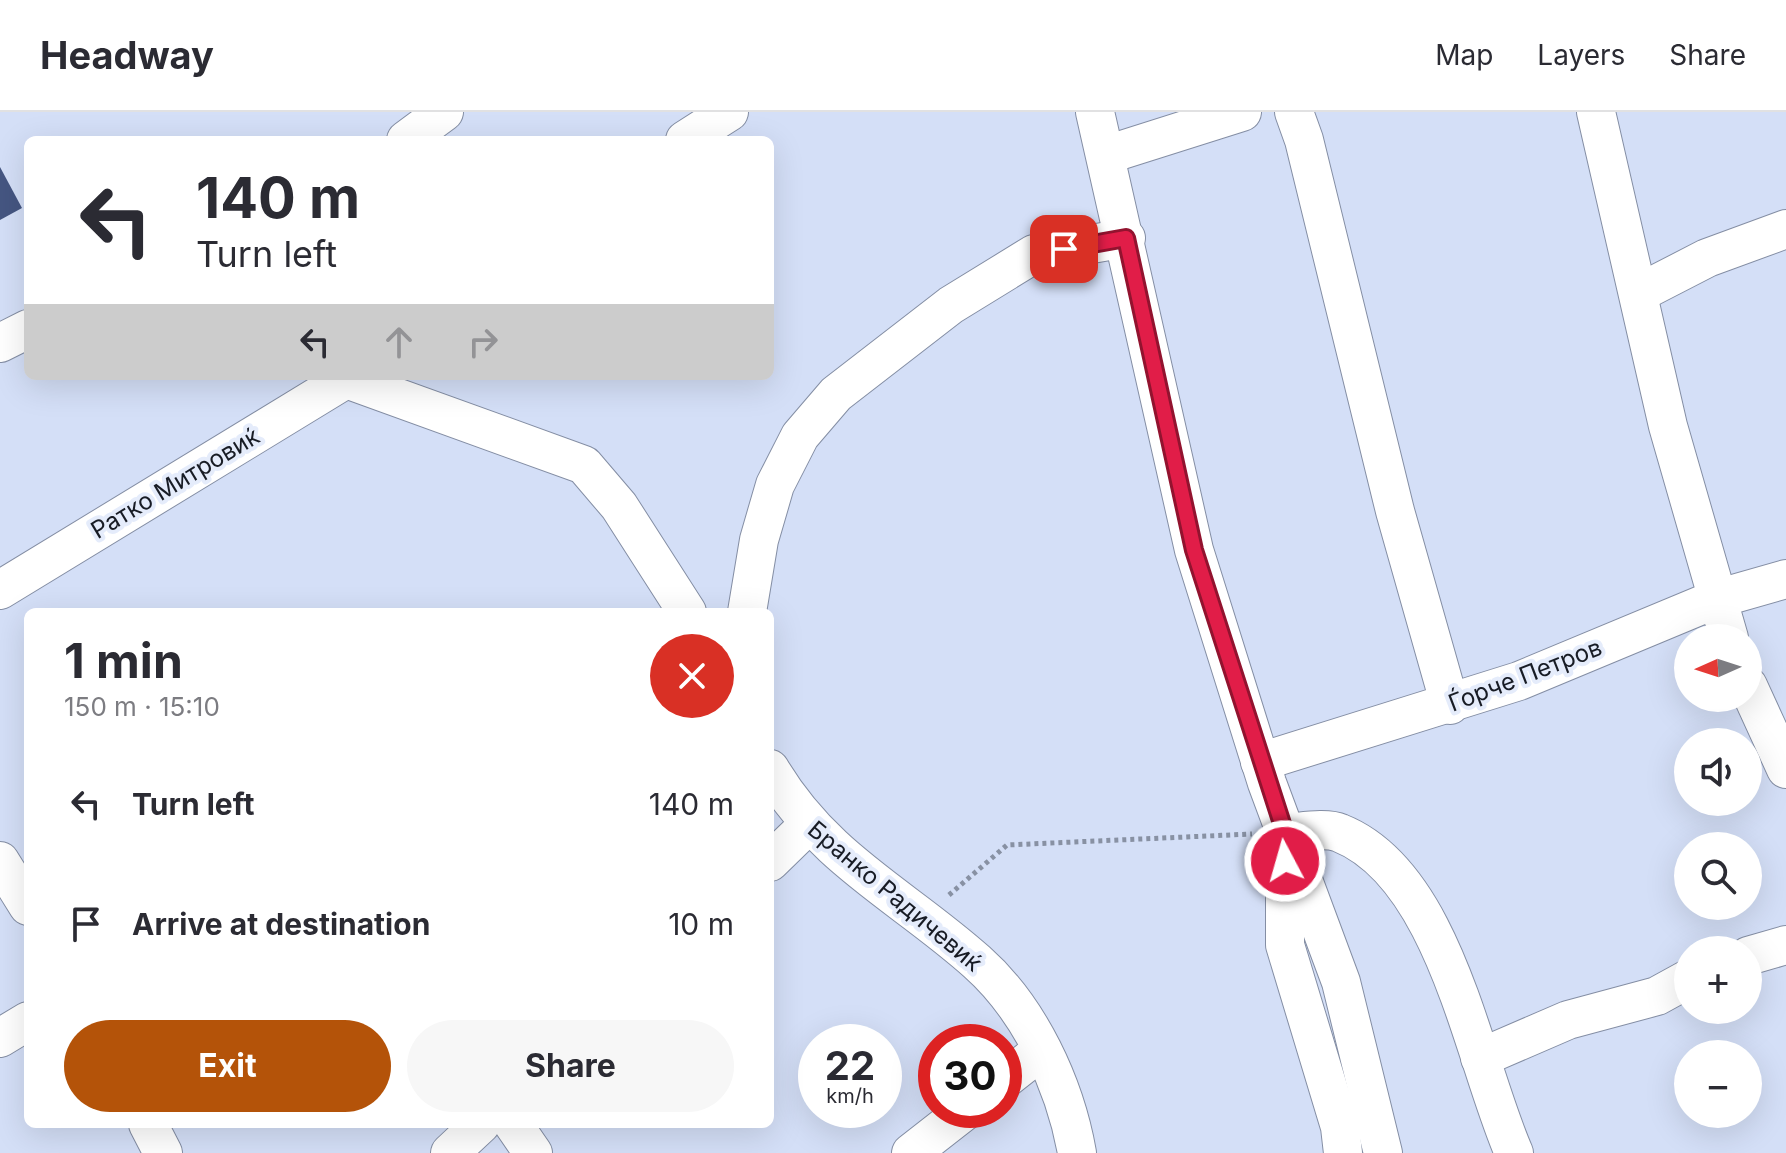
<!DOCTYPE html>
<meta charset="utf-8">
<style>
body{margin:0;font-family:Inter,sans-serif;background:#f7f7f7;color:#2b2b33;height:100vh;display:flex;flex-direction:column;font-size:30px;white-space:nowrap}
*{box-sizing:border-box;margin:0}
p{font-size:26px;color:#7c7c81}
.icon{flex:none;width:44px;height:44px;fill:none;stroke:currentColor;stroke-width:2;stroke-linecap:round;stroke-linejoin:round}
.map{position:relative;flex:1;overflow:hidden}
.side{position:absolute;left:24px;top:496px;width:750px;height:520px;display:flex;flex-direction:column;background:#fff;border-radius:12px;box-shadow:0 8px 32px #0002}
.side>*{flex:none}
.hud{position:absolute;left:24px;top:24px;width:750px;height:244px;border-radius:12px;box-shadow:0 8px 32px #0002;background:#fff;color:#2b2b33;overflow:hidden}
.needle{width:52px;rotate:267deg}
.buttons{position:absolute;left:1674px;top:512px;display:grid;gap:16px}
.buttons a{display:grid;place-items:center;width:88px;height:88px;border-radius:50%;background:#fff;box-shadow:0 8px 32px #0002;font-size:40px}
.speed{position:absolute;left:798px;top:912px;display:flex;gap:16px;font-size:40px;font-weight:700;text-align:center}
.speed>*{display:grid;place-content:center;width:104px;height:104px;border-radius:50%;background:#fff;box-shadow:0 8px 32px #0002;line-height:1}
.speed small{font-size:20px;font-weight:400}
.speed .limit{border:12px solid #d22;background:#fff;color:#111}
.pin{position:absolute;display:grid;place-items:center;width:68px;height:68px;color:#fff;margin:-34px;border-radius:16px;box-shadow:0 4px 12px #0006}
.me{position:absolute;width:88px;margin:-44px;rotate:354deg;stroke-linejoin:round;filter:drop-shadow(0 0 6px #0008)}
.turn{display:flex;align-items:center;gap:28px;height:168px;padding:0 40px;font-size:36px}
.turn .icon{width:104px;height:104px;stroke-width:2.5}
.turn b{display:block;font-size:56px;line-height:68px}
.lanes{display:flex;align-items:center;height:76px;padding:0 40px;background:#0003;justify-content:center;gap:40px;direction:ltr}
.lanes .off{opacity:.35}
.round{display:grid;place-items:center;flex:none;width:84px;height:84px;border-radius:42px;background:#f7f7f7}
.head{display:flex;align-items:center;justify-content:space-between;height:136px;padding:0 40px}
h1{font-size:48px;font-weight:700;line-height:60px}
.button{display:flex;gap:16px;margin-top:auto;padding:16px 40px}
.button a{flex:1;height:92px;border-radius:48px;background:#b45309;color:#fff;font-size:32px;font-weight:700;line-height:92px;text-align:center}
.button a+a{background:#f7f7f7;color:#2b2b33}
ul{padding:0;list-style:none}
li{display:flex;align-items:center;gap:24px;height:120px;padding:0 40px}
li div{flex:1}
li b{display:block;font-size:30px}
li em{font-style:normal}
header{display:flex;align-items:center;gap:48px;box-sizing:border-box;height:112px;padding:0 40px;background:#fff;border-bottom:2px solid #e1e1e2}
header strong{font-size:38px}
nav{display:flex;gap:44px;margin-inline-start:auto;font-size:28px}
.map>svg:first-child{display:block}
</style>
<header>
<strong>Headway</strong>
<nav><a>Map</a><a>Layers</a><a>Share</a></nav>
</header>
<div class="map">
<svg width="1786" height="1041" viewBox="0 0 1786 1041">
<rect width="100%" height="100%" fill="#d4dff7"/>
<path fill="#455682" d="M0,55L22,96L0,108Z"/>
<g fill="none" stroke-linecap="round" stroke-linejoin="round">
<g stroke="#848ea4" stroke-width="40">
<g id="minor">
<path d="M1095,0L1194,438L1267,671L1341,870L1383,1041"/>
<path d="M1294,0L1304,28L1395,399L1450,593"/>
<path d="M1596,0L1668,314L1729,526"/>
<path d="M406,28L444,0"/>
<path d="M685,28L729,0"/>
<path d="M1106,43L1242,0"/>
<path d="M1639,181L1707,146L1786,117"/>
<path d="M0,231L28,217"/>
<path d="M346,267L584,353L619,394L687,500"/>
<path d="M0,478L351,264"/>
<path d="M747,500L759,428L775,373L800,324L836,282L951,193L1034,142L1126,126"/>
<path d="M1748,574L1786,657"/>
<path d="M1260,650L1519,569L1716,487L1786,467"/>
<path d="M770,657C824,748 902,783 977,850C1030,897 1065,973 1077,1041"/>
<path d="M1285,721C1301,720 1326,715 1340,721C1445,763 1473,948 1514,1041"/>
<path d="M1285,747V833L1340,1015L1343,1041"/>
<path d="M0,749L28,794"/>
<path d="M770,750L808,713"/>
<path d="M1748,844L1786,833"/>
<path d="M0,926L28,909"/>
<path d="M1480,946L1568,908L1657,884L1688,867"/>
<path d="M1004,968L1042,938"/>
<path d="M148,1012L163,1041"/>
<path d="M513,1012L533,1041"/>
<path d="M450,1041L481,1012"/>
<path d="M911,1041L966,998"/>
</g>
</g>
<path stroke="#8891a3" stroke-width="5" stroke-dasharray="4 4" stroke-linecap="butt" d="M949,783L1007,733L1252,722"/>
<use href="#minor" stroke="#fff" stroke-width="38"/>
</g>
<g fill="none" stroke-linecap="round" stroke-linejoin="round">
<g stroke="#92132f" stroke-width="20">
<path id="route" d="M1064,137L1126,126L1194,438L1285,721V749"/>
</g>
<use href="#route" stroke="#e11d48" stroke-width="14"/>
</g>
<g text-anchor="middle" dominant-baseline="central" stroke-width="8" stroke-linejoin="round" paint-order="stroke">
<g font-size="24" fill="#181c25" stroke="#e5ecfb">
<text transform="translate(175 371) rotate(-31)">Ратко Митровиќ</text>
<text transform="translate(1525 563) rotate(-21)">Ѓорче Петров</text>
<text transform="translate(895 784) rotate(40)">Бранко Радичевиќ</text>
</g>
</g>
</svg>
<div class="buttons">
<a><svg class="needle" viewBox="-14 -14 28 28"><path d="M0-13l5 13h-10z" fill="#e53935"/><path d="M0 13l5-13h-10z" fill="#7c7c81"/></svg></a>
<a><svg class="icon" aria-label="sound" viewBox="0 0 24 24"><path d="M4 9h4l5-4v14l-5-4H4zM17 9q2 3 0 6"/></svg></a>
<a><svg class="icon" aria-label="search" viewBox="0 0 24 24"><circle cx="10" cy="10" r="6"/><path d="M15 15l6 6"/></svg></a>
<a>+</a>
<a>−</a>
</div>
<div class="speed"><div>22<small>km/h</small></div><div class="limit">30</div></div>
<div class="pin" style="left:1064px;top:137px;background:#d93025"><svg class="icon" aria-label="arrive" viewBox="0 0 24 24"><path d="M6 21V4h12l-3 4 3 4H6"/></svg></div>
<svg class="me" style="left:1285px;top:749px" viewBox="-20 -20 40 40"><circle r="17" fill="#e11d48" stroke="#fff" stroke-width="3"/><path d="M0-11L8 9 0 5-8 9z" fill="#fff"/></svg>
<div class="hud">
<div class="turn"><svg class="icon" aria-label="left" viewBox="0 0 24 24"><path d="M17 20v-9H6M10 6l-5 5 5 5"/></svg><div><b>140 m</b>Turn left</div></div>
<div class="lanes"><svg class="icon" aria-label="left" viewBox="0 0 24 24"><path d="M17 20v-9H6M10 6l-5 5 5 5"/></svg><svg class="icon off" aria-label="ahead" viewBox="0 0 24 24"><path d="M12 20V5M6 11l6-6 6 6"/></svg><svg class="icon off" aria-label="right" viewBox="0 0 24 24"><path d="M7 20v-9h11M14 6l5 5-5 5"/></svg></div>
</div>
<section class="side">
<div class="head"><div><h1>1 min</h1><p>150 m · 15:10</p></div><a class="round" style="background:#d93025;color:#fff"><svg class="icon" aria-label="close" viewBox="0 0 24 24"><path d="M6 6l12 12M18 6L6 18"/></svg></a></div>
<ul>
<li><svg class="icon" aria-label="left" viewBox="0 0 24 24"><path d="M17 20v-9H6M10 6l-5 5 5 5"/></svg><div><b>Turn left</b></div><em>140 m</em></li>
<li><svg class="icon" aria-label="arrive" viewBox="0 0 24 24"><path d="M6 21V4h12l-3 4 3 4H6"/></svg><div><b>Arrive at destination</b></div><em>10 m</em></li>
</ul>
<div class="button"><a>Exit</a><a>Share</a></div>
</section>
</div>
